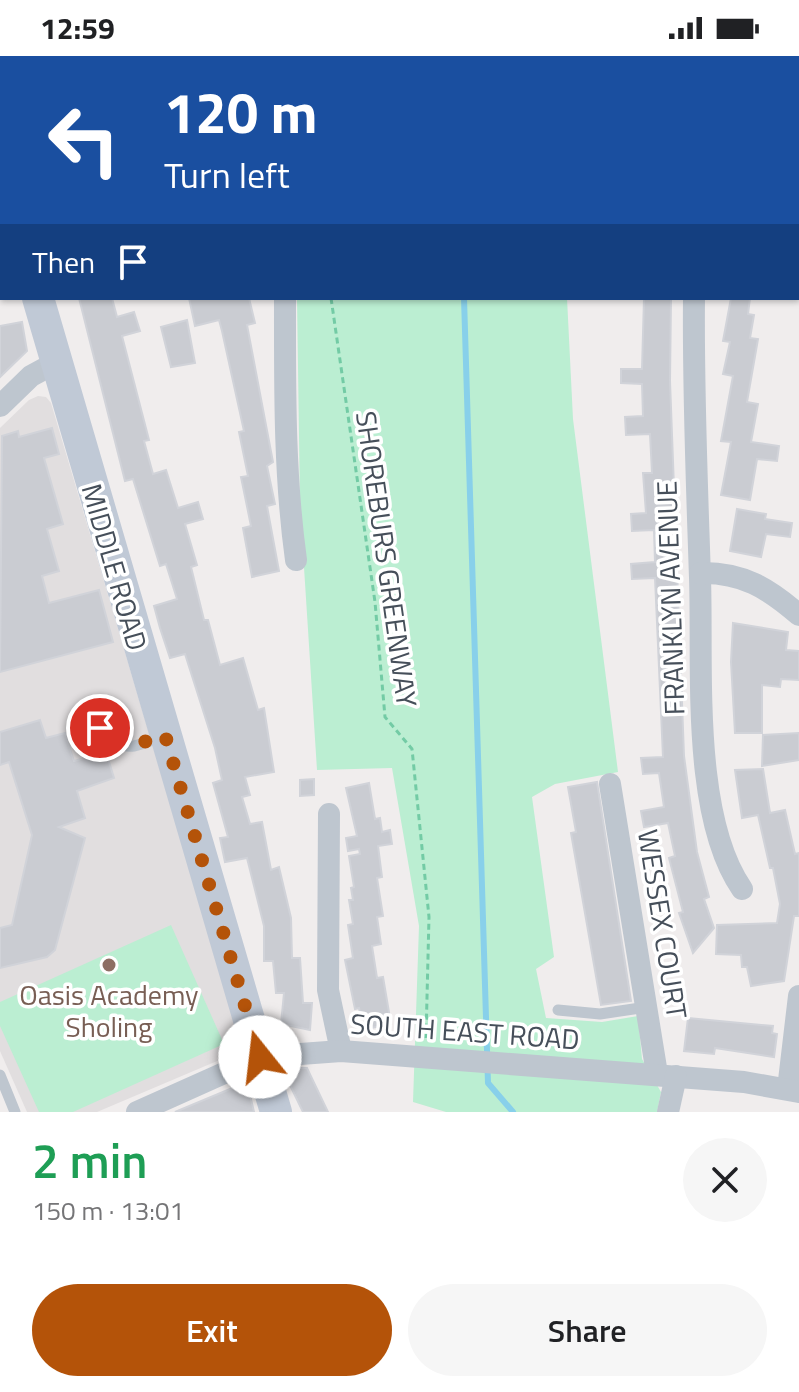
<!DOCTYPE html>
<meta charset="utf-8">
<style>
body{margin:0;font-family:"Titillium Web",sans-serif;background:#f6f6f6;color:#202124;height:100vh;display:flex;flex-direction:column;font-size:30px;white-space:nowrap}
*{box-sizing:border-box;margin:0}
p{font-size:26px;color:#757577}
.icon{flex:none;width:44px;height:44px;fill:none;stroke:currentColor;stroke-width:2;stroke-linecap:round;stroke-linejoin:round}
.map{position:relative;height:1056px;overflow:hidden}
.side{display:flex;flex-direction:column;background:#fff;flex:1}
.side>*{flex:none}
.banner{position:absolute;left:0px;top:0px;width:800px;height:244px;box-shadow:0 2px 6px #0004;background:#1a4fa0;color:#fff;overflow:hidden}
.pin{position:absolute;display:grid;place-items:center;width:68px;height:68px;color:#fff;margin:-34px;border:4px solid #fff;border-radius:50%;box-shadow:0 2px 8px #0007}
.me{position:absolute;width:88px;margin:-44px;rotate:344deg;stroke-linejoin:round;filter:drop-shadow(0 0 6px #0008)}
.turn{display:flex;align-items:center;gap:28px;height:168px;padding:0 32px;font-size:36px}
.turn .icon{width:104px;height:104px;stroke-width:2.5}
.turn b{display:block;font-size:56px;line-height:68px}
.then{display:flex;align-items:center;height:76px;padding:0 32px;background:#0003;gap:16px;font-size:30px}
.round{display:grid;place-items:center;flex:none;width:84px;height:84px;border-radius:42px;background:#f6f6f6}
.head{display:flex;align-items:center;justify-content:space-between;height:136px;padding:0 32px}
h1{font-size:48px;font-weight:600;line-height:60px;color:#1e9e55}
.cta{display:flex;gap:16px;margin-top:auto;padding:16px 32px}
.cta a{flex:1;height:92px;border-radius:48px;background:#b45309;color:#fff;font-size:32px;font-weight:600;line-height:92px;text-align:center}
.cta a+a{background:#f6f6f6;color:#202124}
.status{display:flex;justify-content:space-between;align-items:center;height:56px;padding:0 40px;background:#fff;direction:ltr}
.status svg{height:22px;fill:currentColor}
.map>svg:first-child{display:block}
</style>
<div class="status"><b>12:59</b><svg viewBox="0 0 49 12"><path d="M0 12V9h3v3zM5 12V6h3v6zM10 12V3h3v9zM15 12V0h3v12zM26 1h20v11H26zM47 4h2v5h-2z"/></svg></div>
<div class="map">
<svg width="799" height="1056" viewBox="0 0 799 1056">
<rect width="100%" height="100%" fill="#f0eded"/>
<path fill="#e1dedf" d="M38,340L46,341L51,347L243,994L97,1056H27L0,995V372L29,344Z"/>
<g fill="#bbeed2">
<path d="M329,0H576L329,2Z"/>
<path d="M297,242H567L573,363L618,716L555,728L532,741L554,901L536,913L546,962L602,966L638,960L642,1003L661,1036L657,1056H446L413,1046L419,870L392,712L317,714L300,449Z"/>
<path d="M171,869L224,988L73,1056H39L0,970V946Z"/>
</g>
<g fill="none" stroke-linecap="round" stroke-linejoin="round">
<g stroke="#88d0ea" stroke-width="6">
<path d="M460,2V0"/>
<path d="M464,242L488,1027L513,1056"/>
</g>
</g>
<g fill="#caccd2" stroke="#d1d3d9" stroke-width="2">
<path d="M79,242H112L117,261L134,256L140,275L122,280L149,384L144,385L153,418L166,414L178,452L198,446L203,463L185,468L197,509L191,511L204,564H208L220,609L243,602L258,654L264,652L274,716L245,721L250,739L242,741L250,768L262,766L271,814L279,811L291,862L292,902H300L303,947H312L310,974L281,968L284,937H276L273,905H264V870L247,802L225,806L220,782L228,781L213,727L222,724L215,692L185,598L170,602L160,572L154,550L177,543L166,508L160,510L133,423L125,425Z"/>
<path d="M189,242H249L255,267L247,269L273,406L267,410L275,448L267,450L279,515L252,521L243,472L251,470L241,421L248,420L239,376L244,375L222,275L219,264L195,270Z"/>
<path d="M644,242H671L670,325L684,700L697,796L709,841L704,843L714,872L693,897L679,857L683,856L669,802L675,800L668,767L644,771L641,755L664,751L659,717L643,718L641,702L663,701L655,522L632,523L631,508L655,506L654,474L632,475L631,458L646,457L643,417H652L650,378L626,379L625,361L643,360L642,328L621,327V313H642Z"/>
<path d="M731,242H750L748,258L754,259L750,282L758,283L747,346L758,348L751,386L779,390L777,405L757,403L750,444L721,439L731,386L721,385L733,320L723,318L730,286L723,285Z"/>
<path d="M187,264L195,307L171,311L161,271Z"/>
<path d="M22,266L27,295L0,321V270Z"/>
<path d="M52,372L59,398L44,402L63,468L47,473L59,515L42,520L49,547L99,534L113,586L0,616L2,380L18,375L19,381Z"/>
<path d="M737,453L766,458L765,463L792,467L790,481L766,478L761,501L730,495Z"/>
<path d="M733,567L788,576L786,594L799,595V624L781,623L780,631L762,629V677H735L731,606Z"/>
<path d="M40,664L46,682L65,677L74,705L106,696L114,722L77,735L85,762L59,771L85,782L55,894L47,901L0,912V872L12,869L32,779L9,706L0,709V676Z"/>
<path d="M799,677V704L762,710L763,679Z"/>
<path d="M763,713L770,757L785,754L795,798L799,797V860H794L784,925L751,930L747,911H742L741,899L716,898L717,869L777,867L780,848L773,812H770L758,759L742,762L735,714Z"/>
<path d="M314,723V739L300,740V724Z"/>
<path d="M597,726L631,945L601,949L571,777L576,776L568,731Z"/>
<path d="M369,727L375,763L380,762L382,776L390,774L392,788L378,790L382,821L377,822L383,860L377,861L381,888L372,890L377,922L383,921L391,968L366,973L364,961L361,962L359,952L355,953L345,904L353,902L348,869L353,868L349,844H353L351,832L354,831L349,800L360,798L359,793L348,795L346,782L357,780L346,732Z"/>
<path d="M688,962L773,970L772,977L777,978L774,1001L715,992L714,998L684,995Z"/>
<path d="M300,1012H307L328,1056H303L285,1019Z"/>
<path d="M247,1026L254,1056H175Z"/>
</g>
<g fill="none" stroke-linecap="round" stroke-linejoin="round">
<g stroke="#73cba5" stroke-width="3" stroke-dasharray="6 4" stroke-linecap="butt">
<path d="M398,0L400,2"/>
<path d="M368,2L369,0"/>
<path d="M0,189L2,188"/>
<path d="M331,242L375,546L385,661L412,693L429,861L426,982"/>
</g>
<g stroke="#bec6cf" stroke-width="11">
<path d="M79,662C99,665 113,694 134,690C144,688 154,683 164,679"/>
<path d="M558,954L600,958L647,951"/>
<path d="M0,1019L15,1056"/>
</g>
<g stroke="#bec6cf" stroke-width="22">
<path d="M307,0L308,2"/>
<path d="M87,2L95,0"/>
<path d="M732,2V0"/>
<path d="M798,19H799"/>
<path d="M0,23L2,22"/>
<path d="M285,242C285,330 284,417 296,504"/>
<path d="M694,242C693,336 697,429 700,522C703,610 691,760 742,833"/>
<path d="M0,350L31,320L55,307"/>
<path d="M700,517C742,516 768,532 799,559"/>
<path d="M610,728L657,1018"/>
<path d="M329,758L328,934L341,995"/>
<path d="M788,1033L799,940"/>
<path d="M137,1056L260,1001L341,995L744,1026L799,1036"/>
<path d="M668,1056L676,1020"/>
</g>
<g stroke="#c0c9d6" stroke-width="32">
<path d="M0,61L2,71"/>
<path d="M38,242L276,1056"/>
</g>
</g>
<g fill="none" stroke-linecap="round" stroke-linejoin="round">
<path stroke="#b45309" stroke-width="14" stroke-dasharray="0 25.2" d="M100,672C128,695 131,690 165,679L260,1001"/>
</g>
<circle fill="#8d6e63" stroke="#fff" stroke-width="3" cx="109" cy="909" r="8"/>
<g text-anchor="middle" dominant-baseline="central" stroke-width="7" stroke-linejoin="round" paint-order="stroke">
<g font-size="28" fill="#464f5a" stroke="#fff">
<text transform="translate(387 503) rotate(82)">SHOREBURS GREENWAY</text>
<text transform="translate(115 511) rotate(74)">MIDDLE ROAD</text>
<text transform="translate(670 542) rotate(-92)">FRANKLYN AVENUE</text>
<text transform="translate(663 868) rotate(81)">WESSEX COURT</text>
<text transform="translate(465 975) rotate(4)">SOUTH EAST ROAD</text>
</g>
<g font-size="28" fill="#785e54" stroke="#fff">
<text x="109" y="938">Oasis Academy<tspan x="109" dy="32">Sholing</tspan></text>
</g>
</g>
</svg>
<div class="pin" style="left:100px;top:672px;background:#d93025"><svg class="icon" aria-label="arrive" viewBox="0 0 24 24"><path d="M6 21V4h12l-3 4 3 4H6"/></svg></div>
<svg class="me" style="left:260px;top:1001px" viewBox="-20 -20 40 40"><circle r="19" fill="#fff"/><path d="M0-13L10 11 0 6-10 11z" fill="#b45309"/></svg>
<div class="banner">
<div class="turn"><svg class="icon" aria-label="left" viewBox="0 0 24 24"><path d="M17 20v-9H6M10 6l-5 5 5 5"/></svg><div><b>120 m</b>Turn left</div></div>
<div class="then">Then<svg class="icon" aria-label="arrive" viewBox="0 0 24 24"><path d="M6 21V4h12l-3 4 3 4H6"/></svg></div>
</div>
</div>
<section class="side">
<div class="head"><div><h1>2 min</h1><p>150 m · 13:01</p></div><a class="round"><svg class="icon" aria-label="close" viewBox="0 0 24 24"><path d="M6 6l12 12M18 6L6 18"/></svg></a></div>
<div class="cta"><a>Exit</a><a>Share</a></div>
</section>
